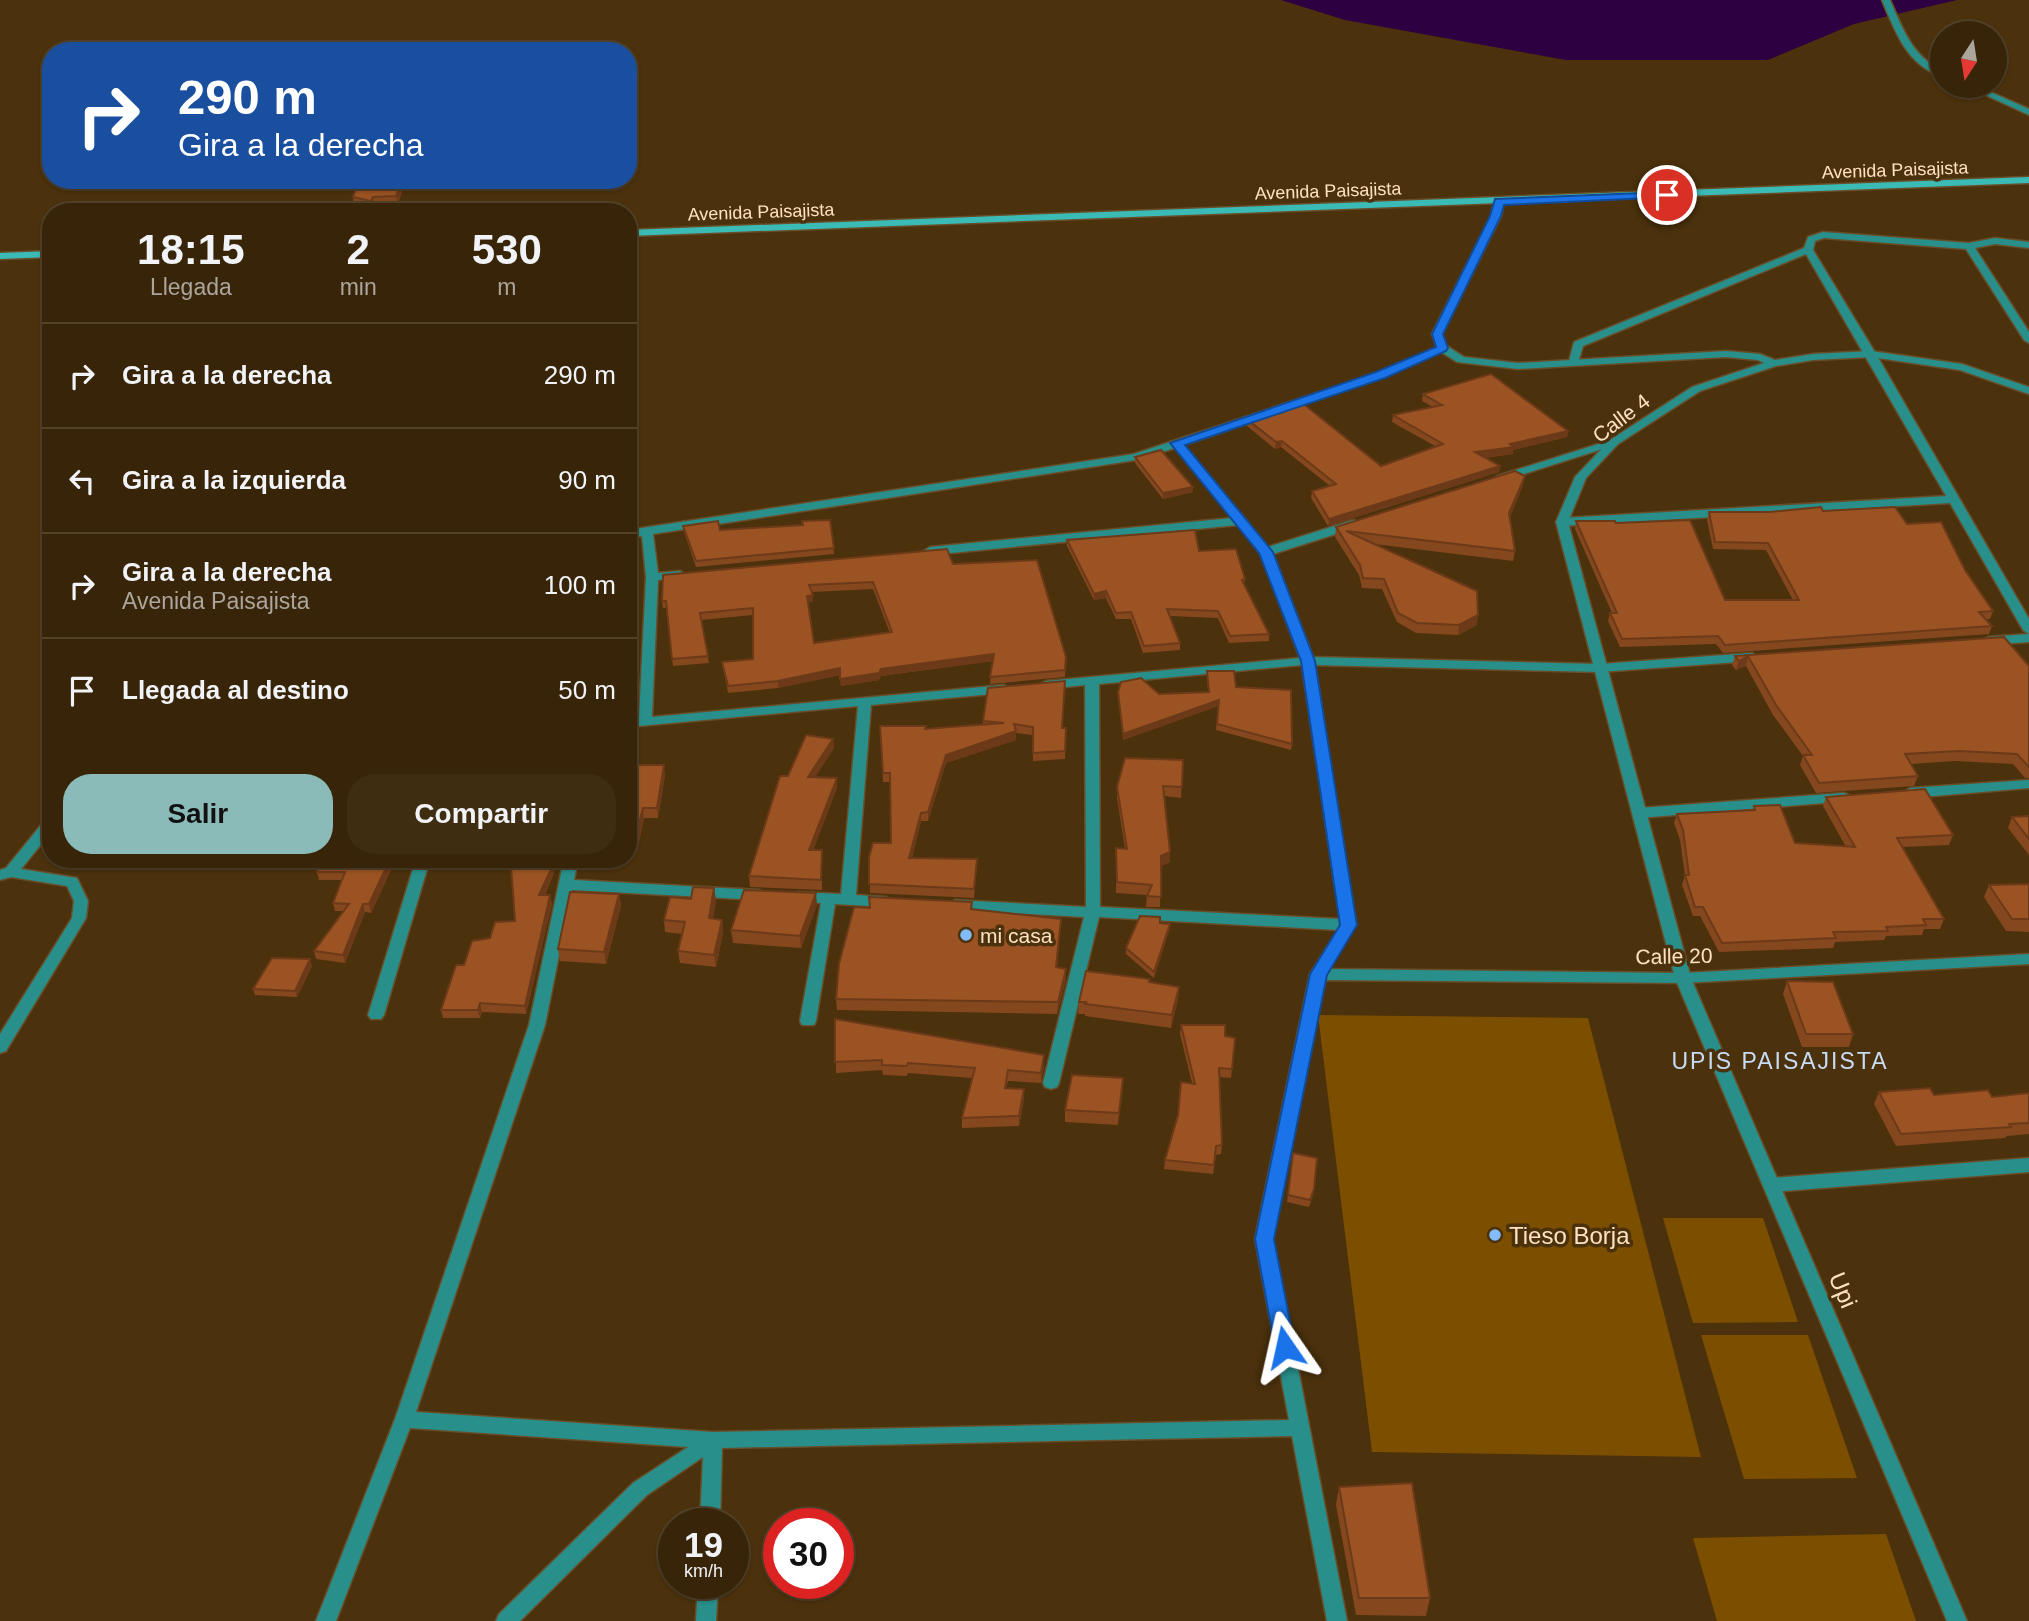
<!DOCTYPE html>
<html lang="es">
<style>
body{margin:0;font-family:Arial,sans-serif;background:#3f2d12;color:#f1f3f6;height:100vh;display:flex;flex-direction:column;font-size:26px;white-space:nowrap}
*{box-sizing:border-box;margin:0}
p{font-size:23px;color:#aba59c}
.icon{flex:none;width:38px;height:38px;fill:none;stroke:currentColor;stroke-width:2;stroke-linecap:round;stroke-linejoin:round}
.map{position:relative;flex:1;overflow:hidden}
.drawer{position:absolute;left:42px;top:203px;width:595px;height:665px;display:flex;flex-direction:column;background:#382509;border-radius:28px;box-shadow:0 2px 5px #0004,0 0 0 2px #52422a}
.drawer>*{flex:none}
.banner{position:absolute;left:42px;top:42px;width:595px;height:147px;border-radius:28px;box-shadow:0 2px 5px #0004,0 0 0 2px #52422a;background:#1a4fa0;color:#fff;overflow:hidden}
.needle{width:46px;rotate:192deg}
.controls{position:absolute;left:1930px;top:21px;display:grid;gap:14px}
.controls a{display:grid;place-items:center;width:77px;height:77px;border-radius:50%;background:#382509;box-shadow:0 2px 5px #0004,0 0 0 2px #52422a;font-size:35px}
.speed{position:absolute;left:658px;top:1508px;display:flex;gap:14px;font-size:35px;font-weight:700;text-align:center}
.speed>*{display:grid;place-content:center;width:91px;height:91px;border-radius:50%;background:#382509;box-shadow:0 2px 5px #0004,0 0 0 2px #52422a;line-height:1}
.speed small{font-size:18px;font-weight:400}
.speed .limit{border:10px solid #d22;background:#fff;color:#111}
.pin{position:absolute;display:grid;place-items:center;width:60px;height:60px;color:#fff;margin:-30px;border:4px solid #fff;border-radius:50%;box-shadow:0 2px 7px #0007}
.me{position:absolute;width:77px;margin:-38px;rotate:349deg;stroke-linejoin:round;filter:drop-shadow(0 0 5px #0008)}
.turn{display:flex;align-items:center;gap:24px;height:147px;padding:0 21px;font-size:32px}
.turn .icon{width:91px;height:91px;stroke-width:2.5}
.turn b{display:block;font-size:49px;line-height:60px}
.eta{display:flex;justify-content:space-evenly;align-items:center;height:119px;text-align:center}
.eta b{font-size:42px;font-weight:600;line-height:49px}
.primary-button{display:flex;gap:14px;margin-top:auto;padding:14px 21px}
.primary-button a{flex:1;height:80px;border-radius:28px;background:#8bbbb9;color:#111;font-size:28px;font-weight:600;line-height:80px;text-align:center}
.primary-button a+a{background:#3f2d12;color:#f1f3f6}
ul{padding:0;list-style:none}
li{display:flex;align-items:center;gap:21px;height:105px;padding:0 21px;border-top:2px solid #52422a}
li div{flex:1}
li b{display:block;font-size:26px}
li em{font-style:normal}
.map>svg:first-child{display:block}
</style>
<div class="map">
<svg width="2029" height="1621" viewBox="0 0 2029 1621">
<rect width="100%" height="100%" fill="#4b310c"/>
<g fill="#7c4e00">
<path d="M1318,1015L1588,1018L1701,1457L1372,1452Z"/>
<path d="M1663,1218H1763L1798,1322L1693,1323Z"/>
<path d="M1701,1335H1808L1857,1478L1744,1479Z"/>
<path d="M1886,1534L1916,1621H1717L1693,1538Z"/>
</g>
<path fill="#2c0041" d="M1281,0H1957L1854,24L1768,60H1566L1345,20Z"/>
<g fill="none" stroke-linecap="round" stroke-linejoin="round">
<g stroke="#684d29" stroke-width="3">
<g id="minor">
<path d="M1823,232L1969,243L1995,238L2029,242V248L1995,244L1975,248L2029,332V343L2024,340L1966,249L1824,238L1815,241L1813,250L1876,354L2029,619V634L2023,630L1950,503L1562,526L1556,522L1562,518L1946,496L1806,254L1583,346L1578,363L1574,364L1569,361L1574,342L1804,248L1808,237Z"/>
<path d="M1442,345L1447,348L1446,350L1385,377L1184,445L1268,547L1350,521L1354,520L1360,524L1358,527L1273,554L1313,657L1600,664L1752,653L1758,657L1752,661L1600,672L1315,665L1355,925L1329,969L1683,973L2029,954V964L1683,983L1325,980L1273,1239L1347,1621H1327L1292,1436L722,1448L720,1524H700L703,1457L647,1495L520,1621H496L499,1614L633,1483L688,1447L410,1428L336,1621H316L395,1419L529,1025L564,859H578L574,880L760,890L767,895L760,900L572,890L545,1025L416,1412L713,1432L1289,1420L1255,1239L1310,974L1338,930L1099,917L1059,1083L1057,1087L1051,1089L1045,1087L1043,1083L1084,917L955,910L948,905L955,900L1086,907L1085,685L1046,689L1039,685L1046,681L1300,658L1260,553L1238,525L930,555L924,551L930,547L1232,518L1175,448L1136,460L653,534L658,573L680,571L686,575L680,579L658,580L652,717L1004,685L1011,689L1004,693L871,705L856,895L886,897L893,902L886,907L835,904L816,1021L814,1025H802L800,1021L821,903L798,902L791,897L798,892L841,894L858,706L628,727V719L639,718L646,577L642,536L628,538V530L1134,454L1377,373ZM1302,665L1340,919L1100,907L1099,684Z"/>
<path d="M1614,439L1620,442L1618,444L1505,480H1497L1495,478L1497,476Z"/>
<path d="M2029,634V642L1988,645L1982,641L1988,637Z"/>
<path d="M2029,780V788L1910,798L1903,793L1910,788Z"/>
<path d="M1844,793L1849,795L1851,798L1849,801L1639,818L1632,813L1639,808Z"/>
<path d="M51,817V832L21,869L77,878L88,901L86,918L6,1051L0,1053V1034L72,918L74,901L67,886L11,877L0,880V870L6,868L46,819Z"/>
<path d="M416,859H430L384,1015L381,1019H371L368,1015Z"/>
<path d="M2029,1158V1172L1771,1192L1765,1190L1763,1185L1765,1180L1771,1178Z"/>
<path d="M698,1584H718L716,1621H696Z"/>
</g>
</g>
<g stroke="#684d29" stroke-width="3">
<g id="tertiary">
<path d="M1882,0H1890C1903,30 1912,55 1942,71V76C1907,66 1895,31 1882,0Z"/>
<path d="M1966,86H1977L2029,109V115Z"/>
<path d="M1499,199L1504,202L1501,216L1442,334L1447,346L1464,357L1518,363L1726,351L1760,354L1775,360L1813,354L1871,351L1962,364L2029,387V394L1960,370L1871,357L1813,360L1776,366L1700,391L1618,444L1586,478L1568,522L1691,978L1967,1621H1947L1675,978L1556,522L1575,477L1610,440L1692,387L1764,363L1758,360L1726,357L1518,369L1457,362L1438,350L1432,334L1491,216L1494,202Z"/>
</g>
</g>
<g stroke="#684d29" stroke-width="3">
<g id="secondary">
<path d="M2029,177V183L628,236V230Z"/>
<path d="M51,251V257L0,259V253Z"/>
</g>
</g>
<use href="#minor" fill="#288f8b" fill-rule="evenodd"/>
<use href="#tertiary" fill="#288f8b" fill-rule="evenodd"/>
<use href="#secondary" fill="#3abbb6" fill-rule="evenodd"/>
</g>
<g fill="#85471e" fill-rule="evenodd">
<path d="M359,180H406L398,204L374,205L372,209L354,205L353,197Z"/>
<path d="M1423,394L1568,431L1567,437L1513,450V454L1484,458L1500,466L1499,472L1328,526L1311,498L1312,491L1330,486L1281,447L1275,449L1247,426L1248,420L1381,466L1435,446L1392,422L1393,415L1433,407L1422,401Z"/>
<path d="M1135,457L1193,487V492L1163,499L1135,463Z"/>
<path d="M1523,485L1510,517L1515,551L1513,561L1374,544L1477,625L1458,635L1416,633L1397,622L1382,589L1362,588L1359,575L1335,537L1336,527Z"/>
<path d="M1823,511L1907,524L1965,570L1993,611L1990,619H1986L1992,626L1989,634L1723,653L1716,644L1620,647L1608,621L1610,613H1612L1575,529L1576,521L1616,523L1725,600H1793L1766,550L1713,549L1707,520L1709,512Z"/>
<path d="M830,520L834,554L696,567L684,532L683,526L720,530L802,525V521Z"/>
<path d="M1067,540L1199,551L1245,579L1244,585L1269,634V641L1229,643L1218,618L1170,616L1180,643V650L1143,653L1131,619H1116L1106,598L1094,600L1067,546Z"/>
<path d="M953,564L1066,657L1065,677L990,684L993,661L881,676L879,680L841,686L840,675L778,688L728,693L722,662L753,659V615L701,620L709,663L673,666L666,608H663L662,601ZM873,589L890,633L814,643L808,602H813L811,592Z"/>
<path d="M1735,656L2029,666V778H2025L2013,764L1955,761L1911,764L1918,776L1914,786L1816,793L1800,765L1803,756L1773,715L1746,666L1736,670L1732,665Z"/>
<path d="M1207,671L1236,687L1292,744L1291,750L1216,730L1218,706L1123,740L1118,692L1159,694L1208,692Z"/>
<path d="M983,721L1066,728L1065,759L1033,761V735L1016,733V740L946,763L928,821H921L912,858L977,859L974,898L870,893L869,857L891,843L890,782H883L880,726L926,729L983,725Z"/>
<path d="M833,739L834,748L815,777L837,778V788L813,850H822V890L750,887L749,876L788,776Z"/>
<path d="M1183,760L1181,798L1164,796L1170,852V862L1161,866L1160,907H1146L1147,895L1116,893V848L1125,849L1117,798V787Z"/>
<path d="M628,765L665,775L658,818H644L638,847L628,846Z"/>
<path d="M1826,797L1953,835L1949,845L1902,847L1944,919L1940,929H1924L1922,935L1886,936L1884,940L1835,942L1833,948L1719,952L1700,916H1693L1682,885L1685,875L1680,840L1674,823L1677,814L1753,810L1754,806L1795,843L1846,847L1823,806Z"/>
<path d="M2029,816V855L2008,828L2012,817Z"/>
<path d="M322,859H396L371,913L365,912L345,963L316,959L314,951L343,911H335L333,903L342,880H319L317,872Z"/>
<path d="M554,873L545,895H550L552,904L526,1014L482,1012L480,1018H443L441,1010L464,965L490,938L515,921Z"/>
<path d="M2029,884V932L2006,931L1984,897L1989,885Z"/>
<path d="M714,888L716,900L713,918L722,920L723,933L716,967L680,963L678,951L682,934L665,932L664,920L691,899Z"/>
<path d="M619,894L621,906L606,964L560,961L558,949Z"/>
<path d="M972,902V909L1060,931L1057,967L1066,969V980L1057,1014L837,1010L836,999L870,908Z"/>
<path d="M817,905L801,948L733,943L731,930Z"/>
<path d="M1160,923L1170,924L1169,931L1154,978L1126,954V948Z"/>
<path d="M312,966L297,997L255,995L253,989Z"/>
<path d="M1787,981L1853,1034L1849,1047H1802L1783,994Z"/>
<path d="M1150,982L1179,987L1178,999L1171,1028L1085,1016V1014H1078L1079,1002Z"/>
<path d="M835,1019L1044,1055V1066L1041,1083L1008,1081L1006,1088L1024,1099L1019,1126L962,1128V1118L972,1078L908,1073L907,1076L883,1075L882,1070L836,1073Z"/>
<path d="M1181,1025L1225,1036L1232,1069L1231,1078L1219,1077L1222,1145L1221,1154L1216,1155L1213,1174L1164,1169L1165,1160L1192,1083L1180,1034Z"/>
<path d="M1123,1078L1118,1125L1065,1122V1110Z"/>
<path d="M1879,1092L1992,1097L2029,1093V1134L2007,1136L2005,1138L1896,1146L1874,1104Z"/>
<path d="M1293,1153L1313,1195L1309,1207L1287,1202Z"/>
<path d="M1339,1487L1430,1598L1426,1616L1356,1615L1336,1505Z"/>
</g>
<g fill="#6c3a18">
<path d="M402,180H406L398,204L396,196Z"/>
<path d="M373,197L374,205L372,209L371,201Z"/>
<path d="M1568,431L1567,437L1513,450V454L1473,459L1475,452Z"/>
<path d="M1282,441L1281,447L1275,449L1276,442Z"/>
<path d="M1500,466L1499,472L1328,526L1329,519Z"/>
<path d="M1525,476L1523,485L1508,523L1509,513Z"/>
<path d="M1193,487V492L1163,499V493Z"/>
<path d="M1106,591V598L1094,600V594Z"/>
<path d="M813,595V602H808L807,596Z"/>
<path d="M1478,615L1477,625L1458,635L1459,625Z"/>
<path d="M994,654V661L881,676L879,680L841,686L840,679L881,669Z"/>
<path d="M1748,656L1746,666L1736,670L1739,661Z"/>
<path d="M840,668V675L778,688V681Z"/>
<path d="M1219,700V706L1123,740V734Z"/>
<path d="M1016,731V740L946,763L928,821V812L946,755Z"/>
<path d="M833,739L834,748L809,787L808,777Z"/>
<path d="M664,765L665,775L658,818L657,808Z"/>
<path d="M837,778V788L809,861V850Z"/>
<path d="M643,808L644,818L638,847L636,836Z"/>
<path d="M921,813V821L910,867L909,858Z"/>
<path d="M1170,852V862L1160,866L1161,856Z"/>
<path d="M390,859H396L371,913L369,904Z"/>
<path d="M977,859V868L974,898V889Z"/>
<path d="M553,865L554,873L541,903L539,895Z"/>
<path d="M714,888L716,900L711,930L709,918Z"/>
<path d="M816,893L817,905L801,948L800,936Z"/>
<path d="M619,894L621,906L606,964L604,952Z"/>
<path d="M550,895L552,904L526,1014L525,1006Z"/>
<path d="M363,904L365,912L345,963L343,955Z"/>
<path d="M722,920L723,933L716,967L714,955Z"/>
<path d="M1170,924L1169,931L1154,978V972Z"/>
<path d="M310,959L312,966L297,997L295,991Z"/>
<path d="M1066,969V980L1057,1014L1058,1002Z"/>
<path d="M1179,987L1178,999L1171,1028L1172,1015Z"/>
<path d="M480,1003L482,1012L480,1018L478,1010Z"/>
<path d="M1044,1055V1066L1041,1083V1073Z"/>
<path d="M1123,1078V1090L1118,1125L1119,1113Z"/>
<path d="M1024,1089V1099L1019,1126V1116Z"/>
</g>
<g fill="#9b5323" stroke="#6c3a18" stroke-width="2" fill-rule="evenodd">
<path d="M359,180H402L396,196L373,197L371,201L353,197Z"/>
<path d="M1491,374L1568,431L1510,444L1514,447L1475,452L1500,466L1329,519L1312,491L1336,484L1282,441L1276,442L1248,420L1301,402L1381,466L1443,444L1393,415L1442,405L1423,394Z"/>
<path d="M1161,450L1193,487L1163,493L1135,457Z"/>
<path d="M1515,471L1525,476L1509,513L1515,551L1346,531L1477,591L1478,615L1459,625L1417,623L1398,613L1384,579L1363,578L1360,565L1336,527Z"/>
<path d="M1821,507L1823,511L1895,507L1907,524L1941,522L1965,570L1993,611L1979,612L1992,626L1725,645L1718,636L1622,639L1610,613H1617L1576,521H1615L1616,523L1690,520L1725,600H1799L1768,543L1715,542L1709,512H1769Z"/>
<path d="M830,520L834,548L696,561L683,526L718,521L720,530L803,525L802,521Z"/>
<path d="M1195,530L1199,551L1236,549L1245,579L1242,580L1269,634L1230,636L1218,611L1167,609L1180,643L1144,646L1131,612L1116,613L1106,591L1094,594L1067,540Z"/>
<path d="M947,549L953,564L1037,560L1066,657L1065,670L990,677L994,654L881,669L879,673L840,679V668L778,681L728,686L722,662L753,659V608L700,613L708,656L672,659L666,601H662L663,575ZM873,582L892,632L814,643L807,596L813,595L809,585Z"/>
<path d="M2004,637L2029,666V767L2017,754L1959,751L1905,754L1918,776L1819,783L1803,755H1812L1776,705L1748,656L1739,661L1735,656Z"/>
<path d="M1207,671H1234L1236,687L1291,690L1292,744L1217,724L1219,700L1123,734L1118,692L1121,682L1141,678L1159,694L1209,692Z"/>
<path d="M1065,681L1062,728H1066L1065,751L1033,753V727L1014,724L1016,731L946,755L928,812L921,813L909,858L977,859L974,889L869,884V857L873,843H891L890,773H883L880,726H926L925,729L1004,723L983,721L988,688Z"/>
<path d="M806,735L833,739L808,777L837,778L809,850H822L821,880L749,876L780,776H788Z"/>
<path d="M1125,758L1183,760L1182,787L1163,786L1170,852L1161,856V897L1147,896L1152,885L1117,882L1116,848L1127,849L1117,787Z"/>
<path d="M628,765H664L657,808H643L636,836H628Z"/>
<path d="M1925,789L1953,835L1897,838L1944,919H1923L1926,925L1886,927L1888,931L1833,932L1836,938L1722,943L1703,907H1695L1685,875H1689L1683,830L1677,814L1755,810L1754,806L1780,805L1795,843L1855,847L1826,797Z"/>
<path d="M2029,816V839L2012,817Z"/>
<path d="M322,859H390L369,904H363L343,955L314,951L349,904L333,903L345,872H317Z"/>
<path d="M511,865H553L539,895H550L525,1006L480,1003L478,1010H441L456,965H464L472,941L490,938L495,922L515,921Z"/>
<path d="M2029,884V919H2012L1989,885Z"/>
<path d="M693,887L714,888L709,918L722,920L714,955L678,951L685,922L664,920L670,897L691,899Z"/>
<path d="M744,890L816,893L800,936L731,930Z"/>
<path d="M570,892L619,894L604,952L558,949Z"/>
<path d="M869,897L972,902L971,909L1061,919L1056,967L1066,969L1058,1002L836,999L839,964L854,907L870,908Z"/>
<path d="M1140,916L1160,917V923L1170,924L1154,972L1126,948Z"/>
<path d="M272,958L310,959L295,991L253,989Z"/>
<path d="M1086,971L1150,979L1149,982L1179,987L1172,1015L1085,1004L1086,1002H1079Z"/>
<path d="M1787,981L1833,982L1853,1034H1806Z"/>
<path d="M835,1019L1044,1055L1041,1073L1008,1070L1005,1088L1024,1089L1019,1116L962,1118L975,1068L908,1063L907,1066L882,1065V1060L835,1062Z"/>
<path d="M1181,1025H1225V1036L1235,1038L1232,1069L1219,1068L1222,1145L1216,1146L1214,1165L1165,1160L1178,1115L1181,1082L1195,1084Z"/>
<path d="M1072,1075L1123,1078L1119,1113L1065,1110Z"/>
<path d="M1930,1088L1934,1095L1988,1090L1992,1097L2029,1093V1123L2009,1124L2011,1127L1901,1134L1879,1092Z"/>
<path d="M1293,1153L1317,1158L1314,1189L1310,1200L1288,1195Z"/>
<path d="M1412,1483L1430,1598H1359L1339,1487Z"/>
</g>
<path fill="#1a73e8" stroke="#114b97" stroke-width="2" d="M1667,192L1672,195L1670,197L1504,205L1501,216L1443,334L1448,348L1446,351L1385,378L1185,445L1273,552L1315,661L1357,925L1327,975L1274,1239L1295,1347L1292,1353L1285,1356L1278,1353L1275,1347L1255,1239L1310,974L1340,925L1301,661L1259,553L1170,443L1376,372L1436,347L1432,334L1490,216L1495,199Z"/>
<g fill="#82bcfa" stroke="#4b310c" stroke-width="2.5">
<circle cx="966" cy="935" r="7"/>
<circle cx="1495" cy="1235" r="7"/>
</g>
<g text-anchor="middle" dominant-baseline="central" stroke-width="7" stroke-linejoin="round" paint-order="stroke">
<g font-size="18" fill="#fee2c2" stroke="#4b310c">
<text transform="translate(1895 170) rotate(-2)">Avenida Paisajista</text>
<text transform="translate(1328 191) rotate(-2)">Avenida Paisajista</text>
<text transform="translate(761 212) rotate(-2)">Avenida Paisajista</text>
</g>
<g font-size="21" fill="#fee2c2" stroke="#4b310c">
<text transform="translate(1621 418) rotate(-37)">Calle 4</text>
<text transform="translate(1674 956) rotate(-1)">Calle 20</text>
</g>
<g font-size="21" fill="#fee2c2" stroke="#4b310c" text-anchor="start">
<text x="980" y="935">mi casa</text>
</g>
<g font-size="23" letter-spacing="2" fill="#c8ddf5" stroke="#4b310c">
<text x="1780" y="1061">UPIS PAISAJISTA</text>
</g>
<g font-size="24" fill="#fee2c2" stroke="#4b310c" text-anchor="start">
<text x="1509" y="1235">Tieso Borja</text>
</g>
<g font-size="24" fill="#fee2c2" stroke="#4b310c">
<text transform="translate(1843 1290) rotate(67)">Upi</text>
</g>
</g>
</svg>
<div class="controls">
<a><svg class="needle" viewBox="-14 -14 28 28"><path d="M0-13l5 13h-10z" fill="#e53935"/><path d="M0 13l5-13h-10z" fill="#aba59c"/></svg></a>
</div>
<div class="speed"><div>19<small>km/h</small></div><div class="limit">30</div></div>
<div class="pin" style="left:1667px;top:195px;background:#d93025"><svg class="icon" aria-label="arrive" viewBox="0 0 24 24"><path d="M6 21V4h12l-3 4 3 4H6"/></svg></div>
<svg class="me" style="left:1285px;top:1347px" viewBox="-20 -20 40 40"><path d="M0-17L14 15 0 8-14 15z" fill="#1a73e8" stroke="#fff" stroke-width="4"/></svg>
<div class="banner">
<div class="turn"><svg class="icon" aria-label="right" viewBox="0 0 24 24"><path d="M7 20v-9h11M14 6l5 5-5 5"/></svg><div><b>290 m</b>Gira a la derecha</div></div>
</div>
<section class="drawer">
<div class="eta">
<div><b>18:15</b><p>Llegada</p></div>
<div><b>2</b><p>min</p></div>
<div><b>530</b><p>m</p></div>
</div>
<ul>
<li><svg class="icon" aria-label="right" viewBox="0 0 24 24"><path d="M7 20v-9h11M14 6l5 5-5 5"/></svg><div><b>Gira a la derecha</b></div><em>290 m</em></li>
<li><svg class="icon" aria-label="left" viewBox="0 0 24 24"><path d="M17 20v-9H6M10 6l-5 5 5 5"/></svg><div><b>Gira a la izquierda</b></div><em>90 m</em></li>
<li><svg class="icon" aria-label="right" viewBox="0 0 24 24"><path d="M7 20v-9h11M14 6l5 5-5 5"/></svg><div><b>Gira a la derecha</b><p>Avenida Paisajista</p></div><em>100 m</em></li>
<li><svg class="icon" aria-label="arrive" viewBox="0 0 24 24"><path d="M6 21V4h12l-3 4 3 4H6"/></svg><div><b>Llegada al destino</b></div><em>50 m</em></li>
</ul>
<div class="primary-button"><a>Salir</a><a>Compartir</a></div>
</section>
</div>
